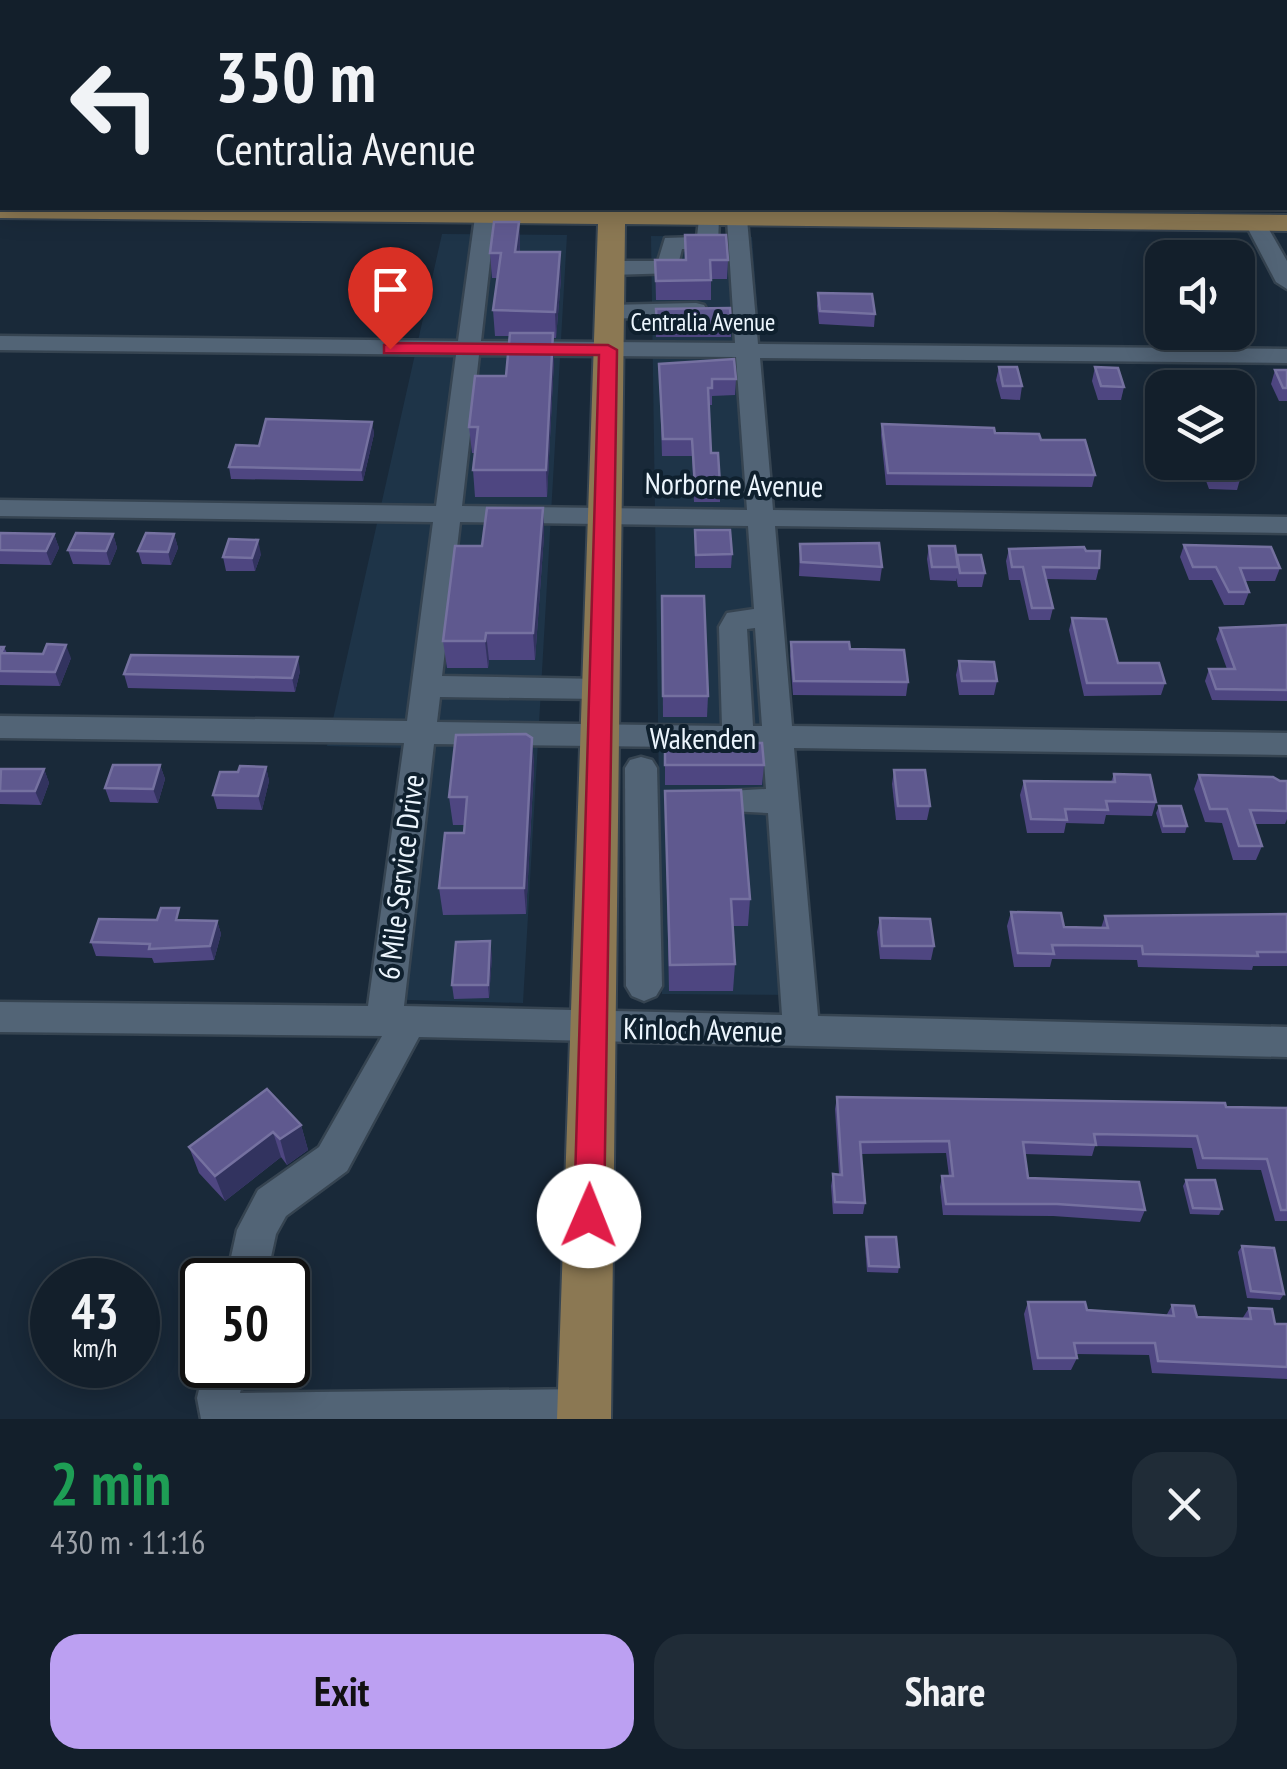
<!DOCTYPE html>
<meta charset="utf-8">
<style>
body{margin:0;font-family:"PT Sans Narrow",sans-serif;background:#202c37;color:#f1f3f6;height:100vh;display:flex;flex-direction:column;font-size:38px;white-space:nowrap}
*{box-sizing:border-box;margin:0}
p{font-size:32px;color:#9da2a9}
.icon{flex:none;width:55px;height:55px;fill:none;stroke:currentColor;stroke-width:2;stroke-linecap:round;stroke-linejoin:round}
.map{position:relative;height:1419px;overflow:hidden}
.side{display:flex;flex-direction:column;background:#131f2b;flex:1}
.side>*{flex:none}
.banner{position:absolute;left:0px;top:0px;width:1288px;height:210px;box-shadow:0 5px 25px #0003,0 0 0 2px #323d47;background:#131f2b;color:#f1f3f6;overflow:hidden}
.controls{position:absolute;left:1145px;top:240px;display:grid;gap:20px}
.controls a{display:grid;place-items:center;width:110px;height:110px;border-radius:20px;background:#131f2b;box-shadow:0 5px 25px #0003,0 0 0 2px #323d47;font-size:50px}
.speed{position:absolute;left:30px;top:1258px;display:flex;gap:20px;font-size:50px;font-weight:700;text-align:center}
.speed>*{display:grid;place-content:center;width:130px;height:130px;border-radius:50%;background:#131f2b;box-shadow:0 5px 25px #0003,0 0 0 2px #323d47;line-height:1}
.speed small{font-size:25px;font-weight:400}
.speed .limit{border:5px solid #111;border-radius:15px;background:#fff;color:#111}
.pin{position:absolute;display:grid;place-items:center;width:85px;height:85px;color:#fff;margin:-102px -42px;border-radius:50% 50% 50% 0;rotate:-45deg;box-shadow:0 0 10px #0007}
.pin .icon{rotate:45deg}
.me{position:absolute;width:110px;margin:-55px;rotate:1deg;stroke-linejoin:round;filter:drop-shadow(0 0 8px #0008)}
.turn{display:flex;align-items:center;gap:35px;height:210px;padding:0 50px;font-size:45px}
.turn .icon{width:130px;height:130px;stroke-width:2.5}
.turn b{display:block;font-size:70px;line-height:85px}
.round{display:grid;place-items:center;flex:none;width:105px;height:105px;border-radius:30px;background:#202c37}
.overview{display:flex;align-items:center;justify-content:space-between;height:170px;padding:0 50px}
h1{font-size:60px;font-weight:700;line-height:75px;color:#1e9e55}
.button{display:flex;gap:20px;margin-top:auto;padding:20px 50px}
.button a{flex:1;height:115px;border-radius:30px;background:#bca0f2;color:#111;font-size:40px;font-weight:700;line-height:115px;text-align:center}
.button a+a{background:#202c37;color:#f1f3f6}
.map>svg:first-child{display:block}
</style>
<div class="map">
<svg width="1287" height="1419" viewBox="0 0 1287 1419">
<rect width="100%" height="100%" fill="#192939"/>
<g fill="#1e3448">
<path d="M442,234L567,235L523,1003L373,999L408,748L327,746Z"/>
<path d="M651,236L752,237L810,995L662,994Z"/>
</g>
<path fill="#2c491d" d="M659,0H1287V102L1285,2Z"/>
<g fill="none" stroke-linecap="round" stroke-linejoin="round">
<path stroke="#3e65a0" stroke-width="5" d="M1057,2L1061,0"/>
<g stroke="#364451" stroke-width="5">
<g id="minor">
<rect x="0" y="24" width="2" height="11"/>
<rect x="0" y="102" width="2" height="12"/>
<rect x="1285" y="107" width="2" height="12"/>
<path d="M485,211L495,217L481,341L735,343L727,219L737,213L747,219L758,344L1287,349V363L760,358L773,510L1287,517V533L775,526L792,726L1287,733V755L794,748L818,1016L1287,1027V1057L419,1037L347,1171L286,1216L276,1234L266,1280H226L237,1230L258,1190L319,1147L382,1036L0,1032V1002L368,1006L404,743L0,738V716L407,721L433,522L0,516V500L436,506L456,355L0,350V336L458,341L475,217ZM479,355L736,357L747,510L462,506ZM460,522L748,526L754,609L727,613L719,627L722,726L437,722L440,697L600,699L610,696L615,689L610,682L600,679L442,676ZM755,628L762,726H753L747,629ZM434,744L763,748L766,789L693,793L688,801L693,809L768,813L782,1015L404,1006Z"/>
<path d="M709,213L719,219L718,243L707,249H682L676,273L610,275L599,268L610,261H658L665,238L697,237L699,219Z"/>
<path d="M1256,217L1263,219L1287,261V289L1276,282L1245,223Z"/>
<path d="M696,303L704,305L707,310L704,315L609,319L598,312L609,305Z"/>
<path d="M641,757L652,760L657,768L662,986L656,996L644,1001L632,996L626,986L625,768L630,760Z"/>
<path d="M205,1365H247L240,1393L584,1389L599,1395L605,1410L602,1419H201L197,1398Z"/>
</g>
</g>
<g stroke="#364451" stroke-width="4">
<path id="major" d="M0,202L2,208H625L1287,215V231L625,224L611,1419H557L598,224L0,218Z"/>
</g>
<use href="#minor" fill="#526476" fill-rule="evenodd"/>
<use href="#major" fill="#8b7853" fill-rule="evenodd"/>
</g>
<g fill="#4e4681">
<path d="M0,0H388L387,2H2V16H0Z"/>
<path d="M519,222L520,252L561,278L556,338H553L554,359L547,497H475L473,470L475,453H472L469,427L506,376L510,336H495L493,310L497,278H492L490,253Z"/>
<path d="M685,235L728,260L727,279H711V300H656L655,260H685Z"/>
<path d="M818,293L875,314L874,327L819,324L817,306Z"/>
<path d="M656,309L731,324V337H656Z"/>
<path d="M659,364L736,379L735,395L712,396V405H708L711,453L720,485V502H694L692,456H662Z"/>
<path d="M999,367L1022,386L1020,400L1001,399L996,380Z"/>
<path d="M1095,367L1124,387L1121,400H1098L1092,381Z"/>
<path d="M1275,370H1287V401H1279L1271,384Z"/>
<path d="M372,422L374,434L363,481L231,479L229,467L259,446Z"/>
<path d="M882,424L995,433L1041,440L1095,475L1092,487L886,485L881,435Z"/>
<path d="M1202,462H1236L1241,476L1237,490L1209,489L1201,467Z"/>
<path d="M543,508L544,535L535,660H489L488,668H447L443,641L482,546Z"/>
<path d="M695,530L732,554L731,568H695Z"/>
<path d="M0,533L54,534L59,548L51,565L0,564Z"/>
<path d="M113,534L117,548L110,565L73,564L68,550Z"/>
<path d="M174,534L178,548L171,565L142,564L138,551Z"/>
<path d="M800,544L882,567L880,581L799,576Z"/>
<path d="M1184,545L1280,568L1275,581H1245L1249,592L1244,605H1224L1212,580H1189L1180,557Z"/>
<path d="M929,546L957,557L985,573L982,587H958L956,578V581L930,580L927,559Z"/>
<path d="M1009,549L1086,551L1099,568L1096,580L1046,579L1053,608L1050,620H1029L1020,580H1009L1006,561Z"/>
<path d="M261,554L255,571H226L223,557Z"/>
<path d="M662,596L708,696L707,717H663Z"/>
<path d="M1072,618L1118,663L1165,683L1161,695L1084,696L1069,630Z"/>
<path d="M1287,625V701L1212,700L1205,681L1209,669H1227L1216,639L1220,628Z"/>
<path d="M791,642L850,649L908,682L906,696L793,695L790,656Z"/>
<path d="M0,647H4L7,653L71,658L60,686L0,685Z"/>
<path d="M959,661L997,681L994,695H959L956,675Z"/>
<path d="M300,671L295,692L128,688L124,674Z"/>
<path d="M532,738L534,766L526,914L443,915L439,888L464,833L465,825H453L449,797Z"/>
<path d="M665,743L764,765L762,785H665Z"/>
<path d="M160,765L165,779L158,803L110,802L105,788Z"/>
<path d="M266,767L269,781L262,810L217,809L213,795L238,772Z"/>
<path d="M44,769L49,783L41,805L0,804V770Z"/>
<path d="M894,770L930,806L927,820H896L892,784Z"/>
<path d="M1114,774L1156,802L1152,816L1106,815L1104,824L1066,823L1064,833H1027L1020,795L1024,781L1111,782Z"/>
<path d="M1199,775L1287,781V819L1285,824H1255L1262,846L1256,860H1233L1222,823L1205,822L1194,789Z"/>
<path d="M665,791L750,899L748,926H733L735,964L733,991H669Z"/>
<path d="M1159,806L1187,826L1185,833H1162L1156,813Z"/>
<path d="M1011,912L1064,927L1101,928L1105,916L1287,914V966H1253L1252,970L1138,967L1137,960L1052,959L1050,967H1014L1007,926Z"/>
<path d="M880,918L934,946L931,960L880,959L877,932Z"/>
<path d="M157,920L217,921L221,934L214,960L154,963L152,958L96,956L91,942Z"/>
<path d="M492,955L489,998L454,999L452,985Z"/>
<path d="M837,1097L1286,1108L1287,1106V1221H1275L1261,1170L1197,1169L1192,1148L1095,1146L1092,1156L1024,1154L1028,1178L1145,1210L1140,1222L1053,1216L943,1215L940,1187L942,1176H949L946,1153L861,1154L865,1203L863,1214H833L831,1186L833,1174H839L835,1109Z"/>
<path d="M301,1125L308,1150L287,1165L281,1157L225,1201L199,1173L189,1147Z"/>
<path d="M1186,1180L1222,1209L1219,1215L1190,1214L1183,1186Z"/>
<path d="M866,1237L899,1267L898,1273L867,1272L865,1243Z"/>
<path d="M1242,1246L1284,1294L1280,1300L1247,1298L1238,1252Z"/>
<path d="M1028,1302L1087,1310L1166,1316L1172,1305L1197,1317L1242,1319L1249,1308L1275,1324H1287V1379L1152,1373L1149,1355L1076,1354L1077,1358L1071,1370H1033L1024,1314Z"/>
</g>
<g fill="#32335f">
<path d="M519,222L520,247L517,278L515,252Z"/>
<path d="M560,252L561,278L556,338L555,312Z"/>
<path d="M553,333L554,359L547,497L546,470Z"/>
<path d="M372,422L374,434L363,481L361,470Z"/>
<path d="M543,508L544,535L535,660L533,633Z"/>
<path d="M54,534L59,548L51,565L46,551Z"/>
<path d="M113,534L117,548L110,565L106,551Z"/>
<path d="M174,534L178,548L171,565L168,552Z"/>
<path d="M258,540L261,554L255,571L252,558Z"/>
<path d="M486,633L489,660L488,668L485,641Z"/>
<path d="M66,645L71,658L60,686L55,672Z"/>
<path d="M298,657L300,671L295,692L292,678Z"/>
<path d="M532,738L534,766L526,914L524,888Z"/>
<path d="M160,765L165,779L158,803L153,789Z"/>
<path d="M266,767L269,781L262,810L258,796Z"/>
<path d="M44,769L49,783L41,805L35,791Z"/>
<path d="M217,921L221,934L214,960L210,946Z"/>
<path d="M490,941L492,955L489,998L488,985Z"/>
<path d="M301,1125L308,1150L287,1165L280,1139Z"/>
<path d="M273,1132L281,1157L225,1201L215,1176Z"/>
</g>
<g fill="#5f598f" stroke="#7571a0" stroke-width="2.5">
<path d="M0,0H144L142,2H0Z"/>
<path d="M210,0H261L260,2H209Z"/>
<path d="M331,0H383L382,2H330Z"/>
<path d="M494,222H519L515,252H560L555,312L493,310L501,253H490Z"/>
<path d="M685,235H726L728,260H710L711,280L656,281L655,260H686Z"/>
<path d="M818,293L872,294L875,314L820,311Z"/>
<path d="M730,308L731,324H657L656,309Z"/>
<path d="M510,333H553L546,470H473L478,427H469L475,376H506Z"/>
<path d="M734,359L736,379H712V388H708L711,453H718L720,485H695L692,439H663L659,364Z"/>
<path d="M999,367H1017L1022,386H1003Z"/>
<path d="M1095,367L1118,368L1124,387L1101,386Z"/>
<path d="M1275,370H1287V388H1283Z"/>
<path d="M266,419L372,422L361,470L229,467L236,445L259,446Z"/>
<path d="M882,424L994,428L995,433L1039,434L1041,440H1085L1095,475L888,473Z"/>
<path d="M1209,462H1236L1241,476H1213Z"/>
<path d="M487,508H543L533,633H486L485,641H443L455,546H482Z"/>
<path d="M695,530H730L732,554L696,555Z"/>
<path d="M0,533L54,534L46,551L0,550Z"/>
<path d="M76,533L113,534L106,551L68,550Z"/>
<path d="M146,533L174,534L168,552L138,551Z"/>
<path d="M229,539L258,540L252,558L223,557Z"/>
<path d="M879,543L882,567L801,562L800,544Z"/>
<path d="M1184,545L1271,547L1280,568H1240L1249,592H1229L1216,567H1193Z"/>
<path d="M929,546H955L958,567H932Z"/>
<path d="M1084,547L1086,551H1100L1099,568L1043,567L1053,608H1032L1023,567H1012L1009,549Z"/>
<path d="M957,555H981L985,573H960Z"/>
<path d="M662,596H704L708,696H663Z"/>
<path d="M1072,618L1106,619L1118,663H1159L1165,683H1087Z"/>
<path d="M1287,625V690L1216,689L1209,669H1235L1220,628Z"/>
<path d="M791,642H849L850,649L904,650L908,682L794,681Z"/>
<path d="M47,644L66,645L55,672L0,671V647H4L1,653L43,654Z"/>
<path d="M131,655L298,657L292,678L124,674Z"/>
<path d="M959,661L994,662L997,681H962Z"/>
<path d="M526,734L532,738L524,888H439L445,833H464L467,797H449L456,735Z"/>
<path d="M665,743H762L764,765H665Z"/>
<path d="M113,765H160L153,789L105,788Z"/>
<path d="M240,766L266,767L258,796L213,795L220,772H238Z"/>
<path d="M1,769H44L35,791H0Z"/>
<path d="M894,770H925L930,806H898Z"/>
<path d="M1114,774L1150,775L1156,802L1106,801L1108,810L1065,809L1067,820L1031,819L1024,781L1115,782Z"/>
<path d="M1199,775L1273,777L1280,781H1287V811L1250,810L1262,846H1239L1227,809H1210Z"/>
<path d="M741,790L750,899H731L735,964L670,965L665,791Z"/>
<path d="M1159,806H1181L1187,826H1164Z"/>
<path d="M161,908H179L176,920L217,921L210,946L149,949L150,944L91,942L99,919L157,920Z"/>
<path d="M1011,912L1061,913L1064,927L1108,928L1105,916L1287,914V952H1257L1258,956L1143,954L1142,946L1052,945L1054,954L1018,953Z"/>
<path d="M880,918L930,919L934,946H882Z"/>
<path d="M490,941L488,985H452L456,942Z"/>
<path d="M267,1089L301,1125L280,1139L273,1132L215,1176L189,1147Z"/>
<path d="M837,1097L1225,1103L1226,1107L1287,1108V1210H1281L1267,1159L1203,1158L1197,1136L1094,1134L1096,1145L1023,1142L1028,1178L1139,1182L1145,1210L1057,1204H946L942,1176H953L949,1141L860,1142L865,1203L835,1202L833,1174L842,1175Z"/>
<path d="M1186,1180H1215L1222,1209L1193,1208Z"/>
<path d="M866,1237H896L899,1267L869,1266Z"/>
<path d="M1242,1246L1274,1248L1284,1294L1251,1291Z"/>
<path d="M1028,1302H1085L1087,1310L1174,1316L1172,1305L1194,1306L1197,1317L1251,1319L1249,1308L1272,1309L1275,1324H1287V1367L1158,1361L1155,1343H1074L1077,1358H1038Z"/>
</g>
<path fill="#e11d48" stroke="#92132f" stroke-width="2.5" d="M390,343L608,345L617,350L604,1216L600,1226L589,1230L579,1226L574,1216L599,355L384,353V345Z"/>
<g text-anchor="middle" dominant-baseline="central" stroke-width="8" stroke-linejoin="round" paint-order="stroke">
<g font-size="25" fill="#ecf5fd" stroke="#0f202e">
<text x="703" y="322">Centralia Avenue</text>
</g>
<g font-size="30" fill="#ecf5fd" stroke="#0f202e">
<text transform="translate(734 484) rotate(1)">Norborne Avenue</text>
<text x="703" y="737">Wakenden</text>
<text transform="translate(400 877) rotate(-83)">6 Mile Service Drive</text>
<text transform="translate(703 1029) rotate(1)">Kinloch Avenue</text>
</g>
</g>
</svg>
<div class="controls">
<a><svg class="icon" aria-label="sound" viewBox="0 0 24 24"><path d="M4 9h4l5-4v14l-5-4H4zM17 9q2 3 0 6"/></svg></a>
<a><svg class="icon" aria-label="layers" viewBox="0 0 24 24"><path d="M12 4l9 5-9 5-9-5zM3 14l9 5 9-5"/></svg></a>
</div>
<div class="speed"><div>43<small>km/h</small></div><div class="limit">50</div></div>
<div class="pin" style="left:390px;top:349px;background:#d93025"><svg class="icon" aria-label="arrive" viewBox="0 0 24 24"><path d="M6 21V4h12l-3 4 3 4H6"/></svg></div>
<svg class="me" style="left:589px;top:1216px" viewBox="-20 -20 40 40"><circle r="19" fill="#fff"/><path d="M0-13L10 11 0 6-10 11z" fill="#e11d48"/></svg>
<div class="banner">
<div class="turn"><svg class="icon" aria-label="left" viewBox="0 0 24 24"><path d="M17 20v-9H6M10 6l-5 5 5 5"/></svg><div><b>350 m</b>Centralia Avenue</div></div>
</div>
</div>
<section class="side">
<div class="overview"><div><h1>2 min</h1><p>430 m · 11:16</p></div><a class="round"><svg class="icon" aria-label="close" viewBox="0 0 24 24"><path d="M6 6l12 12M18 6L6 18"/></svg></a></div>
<div class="button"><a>Exit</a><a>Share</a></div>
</section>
